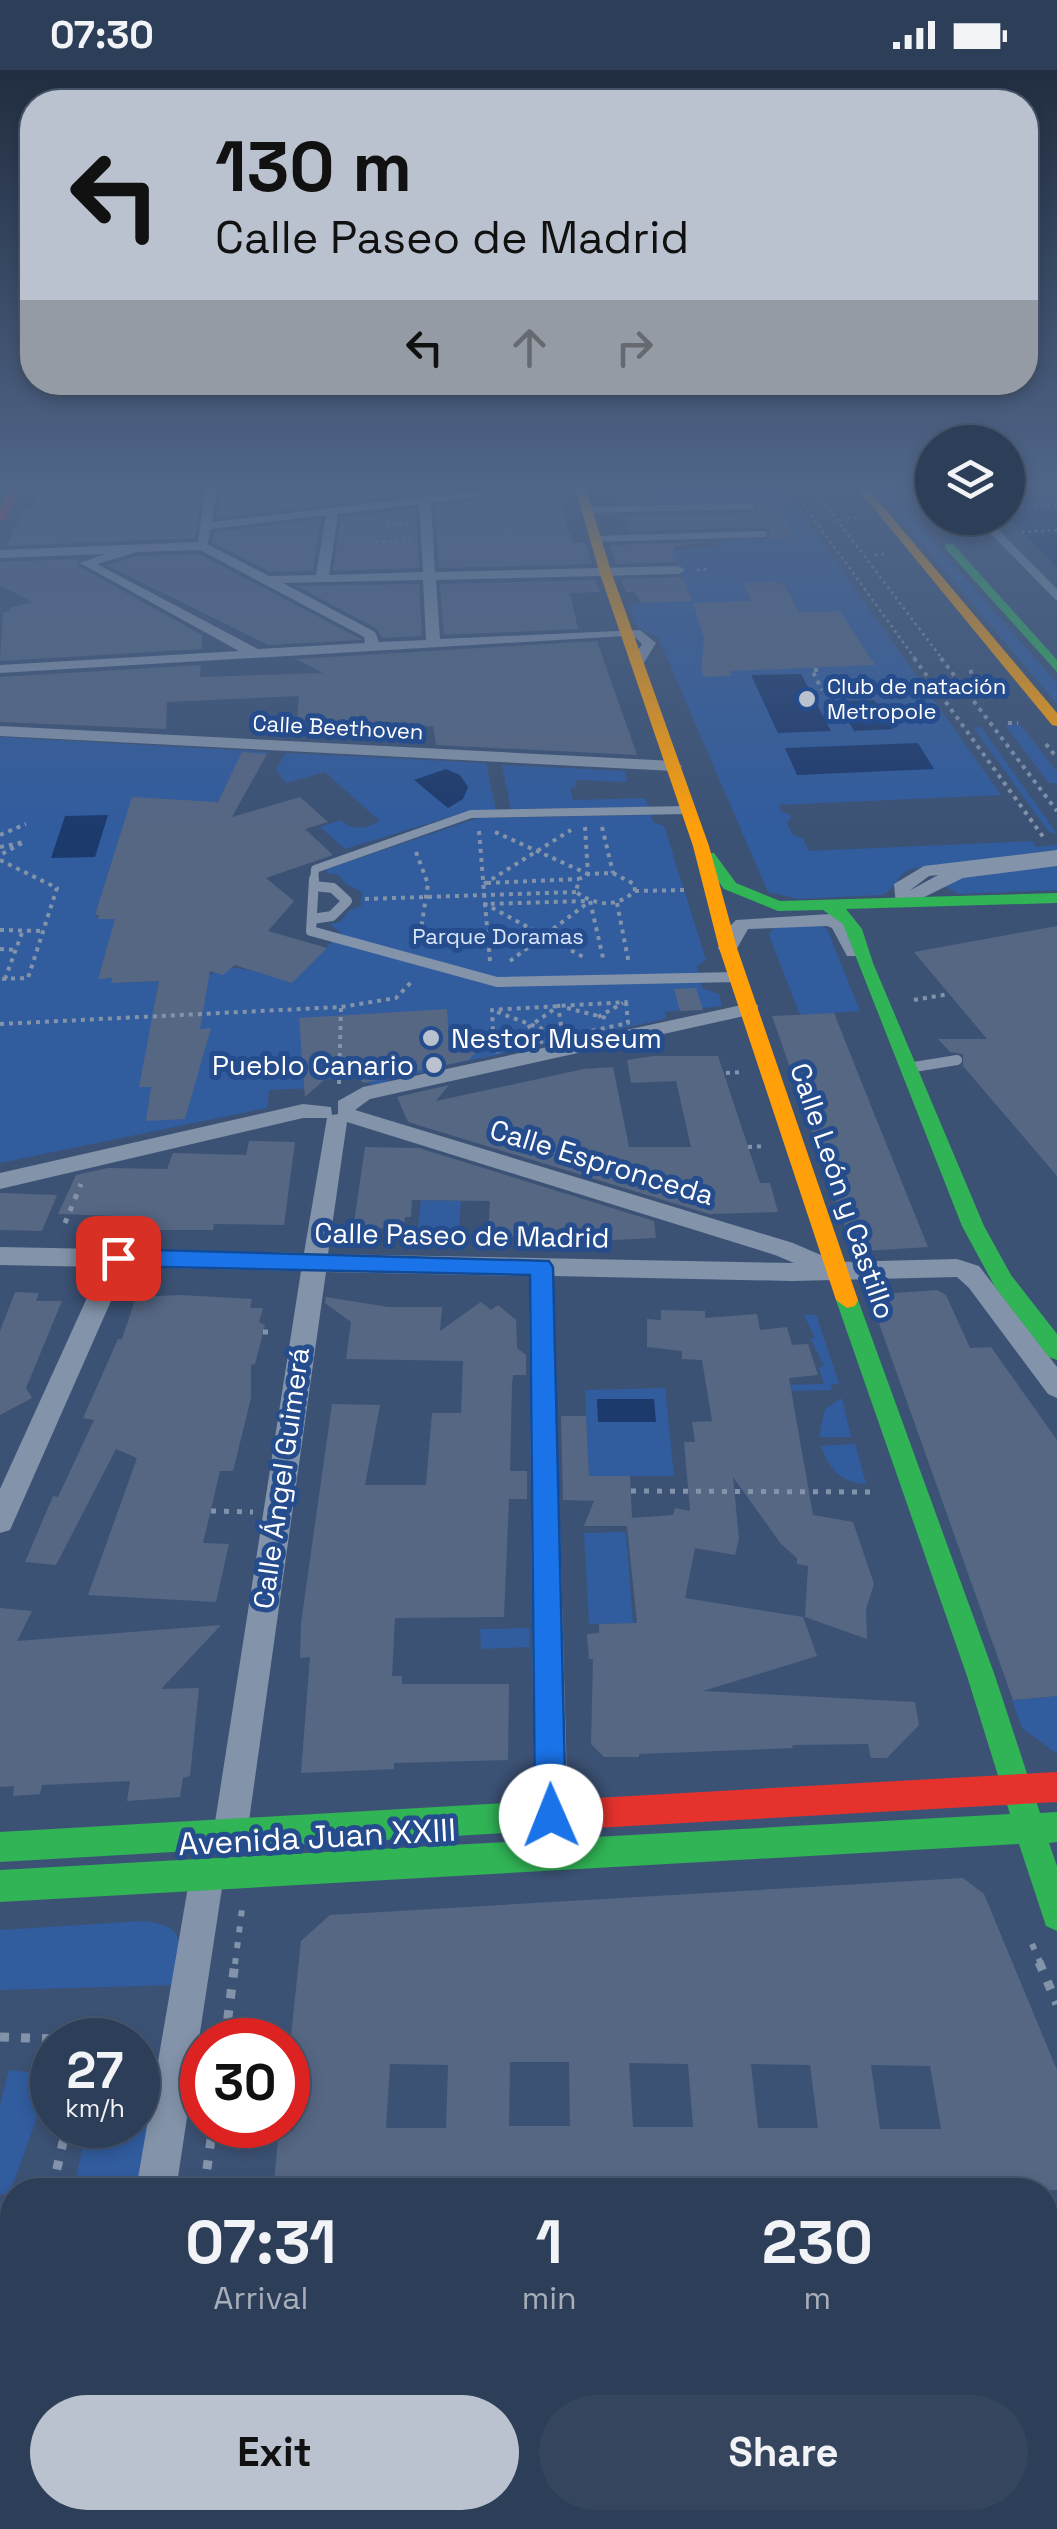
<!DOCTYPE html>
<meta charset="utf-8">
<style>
body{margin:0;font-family:"Space Grotesk",sans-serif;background:#35455e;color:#f1f3f6;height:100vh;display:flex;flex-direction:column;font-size:38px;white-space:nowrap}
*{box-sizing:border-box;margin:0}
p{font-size:32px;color:#a7aeba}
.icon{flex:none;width:55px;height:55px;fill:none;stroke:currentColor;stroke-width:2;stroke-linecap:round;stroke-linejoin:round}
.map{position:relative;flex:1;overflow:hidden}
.sheet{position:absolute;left:0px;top:2108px;width:1058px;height:352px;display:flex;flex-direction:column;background:#2d3e58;border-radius:40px 40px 0 0;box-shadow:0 5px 15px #0003,0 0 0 2px #48576e}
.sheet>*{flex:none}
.banner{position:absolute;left:20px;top:20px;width:1018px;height:305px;border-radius:40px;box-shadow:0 5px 15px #0003,0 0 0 2px #48576e;background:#bbc2cf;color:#111;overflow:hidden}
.controls{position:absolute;left:915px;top:355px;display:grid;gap:20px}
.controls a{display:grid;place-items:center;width:110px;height:110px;border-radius:50%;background:#2d3e58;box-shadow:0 5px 15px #0003,0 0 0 2px #48576e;font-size:50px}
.speed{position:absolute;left:30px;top:1948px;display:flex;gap:20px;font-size:50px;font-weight:700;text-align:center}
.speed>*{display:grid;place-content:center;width:130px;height:130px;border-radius:50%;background:#2d3e58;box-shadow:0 5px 15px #0003,0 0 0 2px #48576e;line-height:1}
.speed small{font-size:25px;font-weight:400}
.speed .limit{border:15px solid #d22;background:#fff;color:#111}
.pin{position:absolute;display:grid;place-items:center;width:85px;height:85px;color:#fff;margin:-42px;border-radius:20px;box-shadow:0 5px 15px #0006}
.me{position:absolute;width:110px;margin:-55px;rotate:359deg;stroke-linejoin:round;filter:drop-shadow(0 0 8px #0008)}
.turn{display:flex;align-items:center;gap:35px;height:210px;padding:0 30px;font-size:45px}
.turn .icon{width:130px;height:130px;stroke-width:2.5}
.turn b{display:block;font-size:70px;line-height:85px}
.lanes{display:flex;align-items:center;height:95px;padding:0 30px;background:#0003;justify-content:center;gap:50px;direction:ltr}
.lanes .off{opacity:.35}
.eta{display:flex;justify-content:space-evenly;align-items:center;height:170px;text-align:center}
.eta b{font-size:60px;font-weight:700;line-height:70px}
.action{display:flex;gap:20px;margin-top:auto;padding:20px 30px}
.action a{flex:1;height:115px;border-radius:60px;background:#bbc2cf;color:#111;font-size:40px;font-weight:700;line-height:115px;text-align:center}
.action a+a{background:#35455e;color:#f1f3f6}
.status{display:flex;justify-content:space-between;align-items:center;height:70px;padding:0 50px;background:#2d3e58;direction:ltr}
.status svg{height:28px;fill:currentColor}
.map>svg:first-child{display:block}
</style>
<div class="status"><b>07:30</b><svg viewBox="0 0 49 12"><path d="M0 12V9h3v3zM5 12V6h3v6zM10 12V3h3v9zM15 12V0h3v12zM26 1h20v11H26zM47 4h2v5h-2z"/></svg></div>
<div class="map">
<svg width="1057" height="2459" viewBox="0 0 1057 2459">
<rect width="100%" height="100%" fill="#3c5275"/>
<g fill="#315c9e">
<path d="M652,413H780L1001,725L779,735L781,741L792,746L787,753L792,764L803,769L809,781L1032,771L1036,777L1057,775V780L910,799C897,805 895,820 882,825L799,829L768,822L658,567L638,558L629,533L692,531L670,480L718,478L715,470L794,467L773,431L663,433Z"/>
<path d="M871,413H882L1057,613V634Z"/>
<path d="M1020,654L1057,702V713H1049L1005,655Z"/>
<path d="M973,657H981L1057,764L1049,762Z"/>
<path d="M0,667L268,682L244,725L217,731L99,832L95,845L99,849H115L113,855L120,876L107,877L98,908H112V913L171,911L157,920L155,933L164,937C227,892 217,889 292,912L341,863L330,854L340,852L349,841L361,836L362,822L346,814L339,805L326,803L327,799L478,748L651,745L653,752L664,756L706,890L697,896L702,918L719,924L722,936L665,942L666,949L424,1000L423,1003L387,1005L388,1012L371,1015L360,1007L322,1010L310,1018L269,1020L267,1038L0,1093Z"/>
<path d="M286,683L486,693L496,740L469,741L345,779L320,757L341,750C352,762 368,758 380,751L325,702L286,713L276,699Z"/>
<path d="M502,695L625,701L627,712L576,710V717L570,718L573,730L645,728L648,737L511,739Z"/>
<path d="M1057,794V820L958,824L945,816L952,808Z"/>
<path d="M821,856L827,859L860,941L800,945L769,865L774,857Z"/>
<path d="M421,1130L461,1131L458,1167L417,1166Z"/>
<path d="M804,1245H816L839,1314H831L832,1320L738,1322L737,1316L824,1314L819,1298L824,1296L811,1269L815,1268Z"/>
<path d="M665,1318L674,1406H589L585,1320Z"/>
<path d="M842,1328L851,1367H819L825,1339Z"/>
<path d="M855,1374L866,1414C842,1413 828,1398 821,1376Z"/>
<path d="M626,1462L633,1553L589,1554L584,1463Z"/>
<path d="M529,1558L530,1577L481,1579L480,1559Z"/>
<path d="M1057,1626V1684L1022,1658L1012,1630Z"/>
<path d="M143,1851C191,1856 180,1877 175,1915L0,1920V1860Z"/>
<path d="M9,2000L52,2005L9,2125L0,2124V2035Z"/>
<path d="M138,2002L161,2003L142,2120H73L88,2055H138Z"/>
<path d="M1045,2300H1057V2459H170L172,2448H1045Z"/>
</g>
<g fill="#1d3a6d">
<path d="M1008,413H1057V498L1008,447Z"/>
<path d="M801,604L831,661L778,663L751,605Z"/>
<path d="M874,630L893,659L854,661L837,631Z"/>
<path d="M918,673L934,699L797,705L785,678Z"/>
<path d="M446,699L460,705L468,717L463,729L448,738L414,710Z"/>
<path d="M108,745L95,787L51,788L65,746Z"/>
<path d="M597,1329H654L656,1352H598Z"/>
</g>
<g fill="#566784" fill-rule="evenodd">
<path d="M232,413H264L263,424L267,427L389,418V413H509L216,448L221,418L234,417Z"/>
<path d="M612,413H652L662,431L619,432Z"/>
<path d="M164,418H202L195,468L6,476L24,440L32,439L39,424Z"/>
<path d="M560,419L566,455L574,473H585L592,494L439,498L435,436Z"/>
<path d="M774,430L794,467L769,468L770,461L764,457L630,461L625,446L751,443L757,438L755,431Z"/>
<path d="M416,438L419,498L333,501L341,447Z"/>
<path d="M321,449L313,501L270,502L211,472L214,462Z"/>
<path d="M710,472L674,476L675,480H670L676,492L616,494L610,475Z"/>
<path d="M199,484L361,569V570L268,575L107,495L138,486Z"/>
<path d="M81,489L77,491L78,496L202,565V579L0,591L3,543L12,540L9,538L33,532L0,515V492Z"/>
<path d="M682,507L693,531L642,533L634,522H626L621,509Z"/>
<path d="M596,510L600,522L570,523L578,559L444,565L440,514Z"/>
<path d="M774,512L784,514L799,542L840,541L875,595L730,601L732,606L706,607L701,602L704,568L693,533L751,531L743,513Z"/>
<path d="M419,514L422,566L382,568L377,559L297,516Z"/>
<path d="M597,571L637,685L436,675L433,656L296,661L299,626L167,632L166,659L0,652V607L201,595L200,607L323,603L296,589Z"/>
<path d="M242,682L267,684L232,747L300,727L328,752L305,759L333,785L266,808L294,831L268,861L327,878L292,913L235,895L223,905L210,901L200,959L211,958L185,1049L146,1051L151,1017H139L159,911L111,913L112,908L98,909L115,849H98L99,845H95L132,727L218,732Z"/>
<path d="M1057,856V1106L963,996V984L950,982L938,969H987L914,882Z"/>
<path d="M696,918L703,940L680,941L674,919Z"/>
<path d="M447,939L449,965L484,972L469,990L364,1013L356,1007L325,1009L305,1027L299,948Z"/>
<path d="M834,943L873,1041L928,1177L864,1181L851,1173L772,946Z"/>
<path d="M654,986H718L760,1113H770L778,1142L709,1144L408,1052L397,1027L449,1015L436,1031L584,999L613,997L629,1077H691L676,1011L631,1013L627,990Z"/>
<path d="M249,1071L295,1072L284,1155L214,1154L213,1160H112L117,1146L58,1144L76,1105L108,1098L167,1099L173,1083L246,1085Z"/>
<path d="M365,1077L419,1078L654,1151L656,1168L590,1171L573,1167L488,1166L490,1131L412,1130L411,1147H405L404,1157L353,1160Z"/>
<path d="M0,1123L57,1125L42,1161L0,1160Z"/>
<path d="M937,1220L946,1225L970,1278L991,1277L1057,1370V1626L1013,1630L869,1225Z"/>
<path d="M15,1222L39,1223L36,1231H62L26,1318L32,1328L0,1345V1261Z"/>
<path d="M180,1225L252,1229L250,1238H263L259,1252L265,1255L255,1294L251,1295V1328L233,1401H220L203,1473L229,1474L216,1532L88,1525L137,1388L116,1379L56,1495L25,1492L53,1426L58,1427L94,1350L83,1348L118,1269H122L136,1227Z"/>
<path d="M326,1227L388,1237H442L440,1261L481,1232L491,1240L498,1235L516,1250L517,1278L526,1285V1305H513L512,1314L510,1401H527V1429H509L504,1547L395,1548L392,1606H402V1614H509L508,1690L394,1693V1699L301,1703L310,1587L300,1588L301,1553L332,1334L380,1335L365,1415H426L432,1343H461L463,1291L346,1289L351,1252L325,1233Z"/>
<path d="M661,1240L705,1241V1248L757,1244L760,1260L787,1257L792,1275L808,1274L818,1305L789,1308L813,1445L853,1452L874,1514L866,1539L867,1569L805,1547L808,1496L797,1494V1488L781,1474L733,1407L739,1469L735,1485L695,1478L685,1528L803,1547L817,1586L703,1621L915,1632L919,1655L887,1688H871L868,1674L792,1675L793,1678L639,1684V1687H604L591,1674L593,1589H589L587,1564L599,1563V1554L637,1553L627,1456H584L594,1431L563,1430L561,1346H586L589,1406H630L632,1448L673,1445L675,1438L690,1441L684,1372H695L692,1352L712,1351L702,1290L682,1289V1281L647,1277V1249L661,1250Z"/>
<path d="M0,1538L32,1541L17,1571L221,1555L161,1619L199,1618L190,1706L183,1708L180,1727L127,1731L130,1711L42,1715L40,1724L13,1726L14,1716L0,1717Z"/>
<path d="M963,1808L984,1824L1057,2000V2120H273L279,2061H293L300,1994H288L301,1871L330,1845ZM510,1992H569L570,2056H509ZM629,1993L688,1994L693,2057H633ZM390,1994L448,1995L446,2058H386ZM751,1994L810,1995L818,2058H758ZM871,1995L930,1996L941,2059H880Z"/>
</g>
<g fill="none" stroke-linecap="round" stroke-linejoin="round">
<g stroke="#8393a9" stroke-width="2.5" stroke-dasharray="2.5 4" stroke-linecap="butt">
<path d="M788,413L916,590"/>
<path d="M809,413L943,590"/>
<path d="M820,413H824"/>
<path d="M909,413L932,439"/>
<path d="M172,435L189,434"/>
<path d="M1008,437L1057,435"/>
<path d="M847,448H859"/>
<path d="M386,455L409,454"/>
<path d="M1022,462L1057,460"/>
<path d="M376,472L410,471"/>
<path d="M875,485L887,484"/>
<path d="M697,500L710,499"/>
</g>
<g stroke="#8393a9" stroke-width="4" stroke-dasharray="4 5" stroke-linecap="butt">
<path d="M914,588L1044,768"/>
<path d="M941,588L1057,741"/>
<path d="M818,600H812L822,620"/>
<path d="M969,602L978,601"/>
<path d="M1008,653H1018"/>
<path d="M1046,674L1057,688"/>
<path d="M585,757L588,804"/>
<path d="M602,757L613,803"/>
<path d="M479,761L485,834L587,889"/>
<path d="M495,762L588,804"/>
<path d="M0,765L26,754"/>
<path d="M0,777L24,772L0,785"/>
<path d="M416,782L428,814L419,872"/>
<path d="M0,790L57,818L28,908L0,909"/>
<path d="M613,803L634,814L635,821C616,838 596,836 576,822L579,809L588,804Z"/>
<path d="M487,813L579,809"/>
<path d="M484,814L571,760"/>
<path d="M635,821L685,820"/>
<path d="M365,829L576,822"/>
<path d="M590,831L604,892"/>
<path d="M617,833L629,894"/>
<path d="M0,860L42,861"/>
<path d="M0,879L16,880"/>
<path d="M490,891L485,834L587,831"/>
<path d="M510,891L589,832"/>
<path d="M5,909L23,860"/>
<path d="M914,930L949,924"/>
<path d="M626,932L628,953L494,982L492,940Z"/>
<path d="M558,934L562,962"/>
<path d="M567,938L610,949"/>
<path d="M497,942L548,961"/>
<path d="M598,947L623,933"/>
<path d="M0,954L341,937L396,928L413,910"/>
<path d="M513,968L557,937"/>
<path d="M726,1003L741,1002"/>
<path d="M339,1014L341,937"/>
<path d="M748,1077L764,1076"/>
</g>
<g stroke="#8393a9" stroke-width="5" stroke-dasharray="5 8" stroke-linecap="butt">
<path d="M65,1153L81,1114"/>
<path d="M263,1262H276"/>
<path d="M631,1421L872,1422"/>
<path d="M211,1441L253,1442"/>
</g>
<g stroke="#8393a9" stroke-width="6" stroke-dasharray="6 10" stroke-linecap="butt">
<path d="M1032,1874L1041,1894"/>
<path d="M235,1894L242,1839"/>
</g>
<g stroke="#8393a9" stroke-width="9" stroke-dasharray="9 12" stroke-linecap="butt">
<path d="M1039,1892L1057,1934"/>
<path d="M0,1967L85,1970"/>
<path d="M225,1970L235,1892"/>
<path d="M52,2120L67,2055"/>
<path d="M204,2120L213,2055"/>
<path d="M0,2363L12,2305"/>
<path d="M159,2459L160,2448"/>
</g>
<g stroke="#8393a9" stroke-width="6">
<path d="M587,440L751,436"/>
<path d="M595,469L764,464"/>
</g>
<path stroke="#8393a9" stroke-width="8" d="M314,812L315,799L471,744L687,740"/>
<g stroke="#8393a9" stroke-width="10">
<path d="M314,809L311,861L497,912L738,907"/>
<path d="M312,849L332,846L347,831L333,818L314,816"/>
<path d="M908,998L957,990"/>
</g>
<path stroke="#8393a9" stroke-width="20" d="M1045,2284H1057"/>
<g fill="#8393a9" fill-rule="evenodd">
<path d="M141,413L135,416L0,421V415Z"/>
<path d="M206,413H218L212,452L542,413H578L431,433L435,502L679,496L685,500L679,504L436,510L440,569L640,560L656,573L642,596L637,597L630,593L642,574L636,568L625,566L0,603V595L239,581L80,493L105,484L0,488V480L198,472ZM419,434L423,502L329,505L338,444ZM326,445L316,505L269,506L207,474L211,459ZM200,480L364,567L365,573L258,579L97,494L137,482ZM423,510L426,570L379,572L375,562L283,513Z"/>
<path d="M975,448H987L1057,519V531Z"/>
<path d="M0,656L674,691L682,696L674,701L0,666Z"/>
<path d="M1057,780V796L963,808L908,835H896L894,814L924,796ZM938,805L909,821L929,806Z"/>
<path d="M830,844L847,851L864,882L861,886H847L832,858L827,856L748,859L735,882H721L718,878L725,861L736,850Z"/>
<path d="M751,933L758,935V943L370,1029L355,1040L793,1173L837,1192L957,1189L979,1196L1057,1297V1328L1048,1324L969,1218L957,1207L792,1211L553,1206L568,1746L563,1758L551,1763L539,1758L534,1746L529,1206L326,1202L247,1765L242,1777L230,1782L218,1777L213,1765L301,1201L126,1197L14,1451L10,1460L0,1463V1419L101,1197L0,1195V1177L304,1183L327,1048H303L0,1119V1103L303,1034L331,1037L332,1045L338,1044V1031L363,1017ZM347,1052L775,1185L794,1193L328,1184Z"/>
<path d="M207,1788L219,1793L224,1805L176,2120H136L190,1805L195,1793Z"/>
<path d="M81,2448H127L125,2459H79Z"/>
</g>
<g fill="#30b455" fill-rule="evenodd">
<path d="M945,474H953L1057,590V602L945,478Z"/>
<path d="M702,783H714L736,813L780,831L1057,823V833L846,839L862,859L873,893L984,1156L1011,1205L1057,1264V1290L1049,1287L995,1217L962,1156L843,854L823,840L778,841L724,819L700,786Z"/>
<path d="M847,1222L858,1230L995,1606L1040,1743L1057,1742V1772L1049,1773L1057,1796V1861L1046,1856L1019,1774L0,1832V1800L1010,1744L967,1606L836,1230Z"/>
<path d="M524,1732L535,1736L539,1747L535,1758L524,1762L0,1792V1762Z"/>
</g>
<g fill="#ff9f0a" fill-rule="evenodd">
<path d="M574,413H584L611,501L709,776L737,878L858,1230L855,1236L847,1238L836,1230L719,878L693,776L599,501Z"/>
<path d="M853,413H863L1057,643V656L1052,655Z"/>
</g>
<g fill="#e5322d" fill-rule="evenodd">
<path d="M14,413H24L5,449L0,452V439Z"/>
<path d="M1057,1702V1732L524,1762L513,1758L509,1747L513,1736L524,1732Z"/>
</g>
</g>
<linearGradient id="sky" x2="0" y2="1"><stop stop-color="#212d40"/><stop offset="0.55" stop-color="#506689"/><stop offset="1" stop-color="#506689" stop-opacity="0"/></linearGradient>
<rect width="1057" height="757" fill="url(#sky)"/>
<path fill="#1a73e8" stroke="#114b97" stroke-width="2.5" d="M118,1179L549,1191L553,1197L566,1746L562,1757L551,1761L540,1757L535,1746L530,1205L118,1196L107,1188Z"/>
<g fill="#bbc2cf" stroke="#254c8c" stroke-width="4">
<circle cx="807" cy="629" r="10"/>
<circle cx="431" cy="968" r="10"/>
<circle cx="434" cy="995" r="10"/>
</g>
<g text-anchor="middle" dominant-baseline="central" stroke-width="10" stroke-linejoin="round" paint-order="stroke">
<g font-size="22" fill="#fff" stroke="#254c8c" text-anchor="start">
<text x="827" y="616">Club de natación<tspan x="827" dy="25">Metropole</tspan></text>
</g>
<g font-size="22" fill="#fff" stroke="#254c8c">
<text transform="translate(338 657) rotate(3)">Calle Beethoven</text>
</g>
<g font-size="22" fill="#d8e5f8" stroke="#254c8c">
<text x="498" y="866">Parque Doramas</text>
</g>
<g font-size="28" fill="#fff" stroke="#254c8c" text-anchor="start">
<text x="451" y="968">Nestor Museum</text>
<text x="414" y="995" text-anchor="end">Pueblo Canario</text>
</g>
<g font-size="28" fill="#fff" stroke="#254c8c">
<text transform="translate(602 1092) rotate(17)">Calle Espronceda</text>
<text transform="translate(843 1121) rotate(71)">Calle León y Castillo</text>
<text transform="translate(462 1165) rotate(1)">Calle Paseo de Madrid</text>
<text transform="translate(281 1408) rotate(-82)">Calle Ángel Guimerá</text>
</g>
<g font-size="32" fill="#fff" stroke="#254c8c">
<text transform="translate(317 1767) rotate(-3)">Avenida Juan XXIII</text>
</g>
</g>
</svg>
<div class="controls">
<a><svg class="icon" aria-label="layers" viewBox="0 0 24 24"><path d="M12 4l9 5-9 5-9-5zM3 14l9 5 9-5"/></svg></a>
</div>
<div class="speed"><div>27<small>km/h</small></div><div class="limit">30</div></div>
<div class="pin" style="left:118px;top:1188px;background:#d93025"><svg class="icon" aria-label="arrive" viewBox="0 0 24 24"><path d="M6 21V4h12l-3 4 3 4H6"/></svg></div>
<svg class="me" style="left:551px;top:1746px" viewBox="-20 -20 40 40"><circle r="19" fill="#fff"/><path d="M0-13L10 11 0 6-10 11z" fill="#1a73e8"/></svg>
<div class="banner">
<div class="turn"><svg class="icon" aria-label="left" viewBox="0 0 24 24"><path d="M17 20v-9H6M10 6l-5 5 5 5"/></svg><div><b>130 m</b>Calle Paseo de Madrid</div></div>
<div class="lanes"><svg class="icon" aria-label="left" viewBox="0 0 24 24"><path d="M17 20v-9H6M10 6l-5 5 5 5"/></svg><svg class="icon off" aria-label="ahead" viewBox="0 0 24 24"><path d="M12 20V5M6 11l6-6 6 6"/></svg><svg class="icon off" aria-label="right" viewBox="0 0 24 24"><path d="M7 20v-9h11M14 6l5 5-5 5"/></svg></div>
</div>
<section class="sheet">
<div class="eta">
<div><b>07:31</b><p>Arrival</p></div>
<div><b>1</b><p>min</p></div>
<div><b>230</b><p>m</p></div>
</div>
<div class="action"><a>Exit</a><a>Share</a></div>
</section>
</div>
